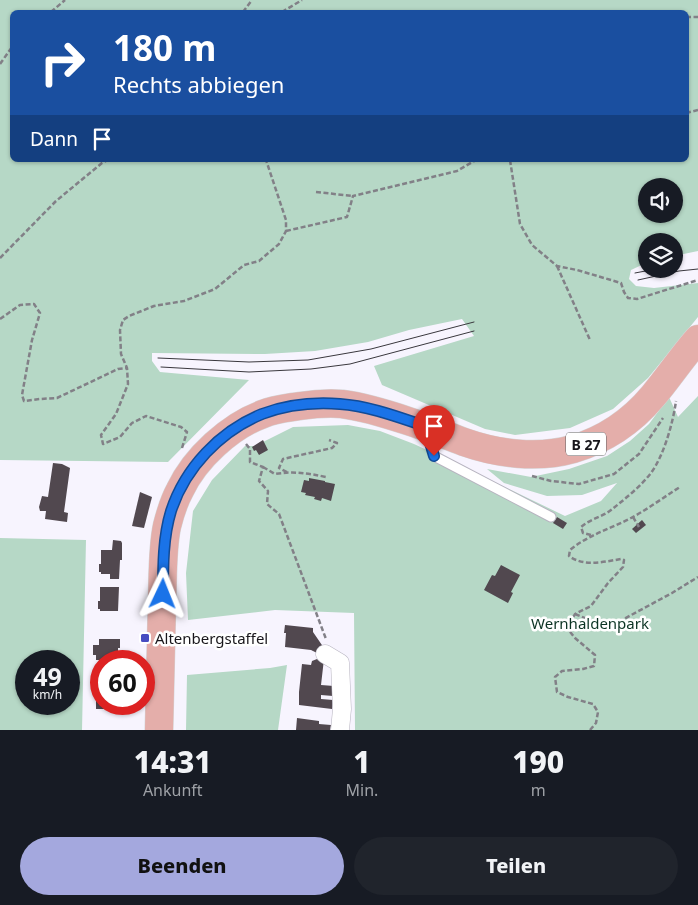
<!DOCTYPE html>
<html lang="de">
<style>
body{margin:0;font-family:"Noto Sans",sans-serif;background:#20242c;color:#f1f3f6;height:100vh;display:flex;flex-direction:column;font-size:19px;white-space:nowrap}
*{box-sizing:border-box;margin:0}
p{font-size:16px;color:#9ea1a6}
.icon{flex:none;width:28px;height:28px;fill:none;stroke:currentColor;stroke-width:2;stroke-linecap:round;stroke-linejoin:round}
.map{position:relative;height:730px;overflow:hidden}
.side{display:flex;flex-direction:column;background:#171b24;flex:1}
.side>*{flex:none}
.hud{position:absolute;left:10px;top:10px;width:679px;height:152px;border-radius:8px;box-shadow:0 1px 4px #0004;background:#1a4fa0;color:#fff;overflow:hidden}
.tools{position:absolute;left:638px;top:178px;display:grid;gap:10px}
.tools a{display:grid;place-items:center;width:45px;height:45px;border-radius:50%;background:#171b24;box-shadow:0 1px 4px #0004;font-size:25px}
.speed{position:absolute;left:15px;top:650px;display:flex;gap:10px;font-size:25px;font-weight:700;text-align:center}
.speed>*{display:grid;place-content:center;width:65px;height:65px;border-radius:50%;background:#171b24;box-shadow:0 1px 4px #0004;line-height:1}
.speed small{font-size:12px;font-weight:400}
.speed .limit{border:8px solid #d22;background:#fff;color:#111}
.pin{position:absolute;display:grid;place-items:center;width:42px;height:42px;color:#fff;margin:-51px -21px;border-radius:50% 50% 50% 0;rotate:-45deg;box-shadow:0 0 5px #0007}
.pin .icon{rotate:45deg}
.me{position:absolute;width:55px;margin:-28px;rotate:2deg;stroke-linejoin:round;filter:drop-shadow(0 0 4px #0008)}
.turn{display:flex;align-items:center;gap:18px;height:105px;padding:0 20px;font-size:22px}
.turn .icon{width:65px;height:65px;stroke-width:2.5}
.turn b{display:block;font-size:35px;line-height:42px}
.then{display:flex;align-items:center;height:48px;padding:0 20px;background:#0003;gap:10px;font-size:19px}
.eta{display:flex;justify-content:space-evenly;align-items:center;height:85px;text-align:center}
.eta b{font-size:30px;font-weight:800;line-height:35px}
.action{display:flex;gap:10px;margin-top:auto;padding:10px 20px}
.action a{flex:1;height:58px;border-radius:30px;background:#a4a8de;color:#111;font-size:20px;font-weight:800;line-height:58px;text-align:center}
.action a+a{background:#20242c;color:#f1f3f6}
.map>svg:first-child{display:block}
</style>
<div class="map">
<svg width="698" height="730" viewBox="0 0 698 730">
<rect width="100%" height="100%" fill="#f7f4fe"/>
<g fill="#b6d8c6" fill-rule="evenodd">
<path d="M0,0H698V251L674,256V241H646V263L631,270L629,279L636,286L654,288L698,283V317L648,378L613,409L570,428L515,435L485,429L382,385L374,366L474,336L462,319L409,330L368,342L315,351L265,354L152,353V361L160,372L249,380L168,462L0,460ZM12,12H686V160H12ZM646,186H674V214H646Z"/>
<path d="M698,396V730H355L354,613L275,610L188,620L186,573L193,511L212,480L245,446H255L293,427L348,425L380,431L414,444L476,473L565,516L601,501L617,483L582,495L547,496L504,483L487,469L531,477L569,469L607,456L630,441L649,424L669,397L678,417Z"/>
<path d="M0,538L86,540L82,730H0ZM69,661V704H26V661Z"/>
<path d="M287,665L278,730H186L187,675L270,668Z"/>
</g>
<g fill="#51484f">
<path d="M263,440L268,450L259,455L256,450L254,451L252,447Z"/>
<path d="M53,463L62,464L70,468L64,512L68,513L67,522L45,519L46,511H40L39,507L42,496L48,497Z"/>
<path d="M309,478L325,481V482L335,484L331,501L322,498L321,501L314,499L315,497L305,495L306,493L301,492L304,480L309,481Z"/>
<path d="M140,492L152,497L144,528L132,526Z"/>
<path d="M557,517L567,523L563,529L553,523Z"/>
<path d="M642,520L646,525L636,533L632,529Z"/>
<path d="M113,540L121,541L122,543V560H120L119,579H110V574H101V572H99V564H101V550H112Z"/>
<path d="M501,565L520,575L511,592L513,593L508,603L484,590L492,575L495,576Z"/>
<path d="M100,587H119L118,611H100V609H98V601H100Z"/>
<path d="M285,625L313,628V632L326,651L323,656L311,650L285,647L286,633H284Z"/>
<path d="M99,639H120V648H118V661H101V665H99V660H96V655H93V645H99Z"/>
<path d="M317,659H324L321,685L334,686L333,696L321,695V699L333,700L332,709L299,705V692L302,664L311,665L312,661Z"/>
<path d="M96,689H101V704H116V709H96Z"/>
<path d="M297,718L319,721V724L331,725L330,730H296Z"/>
</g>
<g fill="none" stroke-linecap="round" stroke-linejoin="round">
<g stroke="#b7b4c0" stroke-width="11">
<path id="service" d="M427,433L434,456L551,517"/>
</g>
<g stroke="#b7b4c0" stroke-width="19">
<path id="minor" d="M325,654L340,663L342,709L340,730"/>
</g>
<g stroke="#d5d5d6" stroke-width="29">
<path id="primary" d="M159,730C160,687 161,645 162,602C163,579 162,549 167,526C170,514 174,501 180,490C195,458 230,426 263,414C275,409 288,408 300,406C314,404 328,403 342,404C365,407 387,414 408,421C427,427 445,435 464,442C498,454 538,459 573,449C604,440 632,421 653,396C669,377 682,357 698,339"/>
</g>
<g stroke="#828087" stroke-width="2.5" stroke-dasharray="5 2.5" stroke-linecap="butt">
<path d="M51,12L65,0"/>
<path d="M243,12L252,0"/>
<path d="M282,12L302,0"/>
<path d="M686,17H698"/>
<path d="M0,64L12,47"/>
<path d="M686,113L698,110"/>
<path d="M510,160L520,224L532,245L557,266L577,270L621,283L624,292L628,298L637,299L698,280"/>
<path d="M316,192L353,196"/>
<path d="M286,231L347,217L353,196L457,171L476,160"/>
<path d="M0,258L56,201L102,163L108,160"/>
<path d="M557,266L590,340"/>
<path d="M0,319L20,305L34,304L40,313L32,340L22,395L24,401L40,399L57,398L118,369L127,368"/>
<path d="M246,444L250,449V462L263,467L259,481L268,491L267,504L279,514L326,639"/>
<path d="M182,448L187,432L181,427L146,416L132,423L120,437L103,444L101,435L116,414L128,384L127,368L121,354L120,330L123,320L129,316L154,306L184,301L215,289L244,265L259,261L279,244L286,231V220L266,160"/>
<path d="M263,467L275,474C293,471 307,473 326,477"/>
<path d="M287,472L279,468L283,459L332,448L337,443L329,440"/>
<path d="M532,476L551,481L579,484L614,474L639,454L663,418"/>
<path d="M633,517L639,527"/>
<path d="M591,535L583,533L581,527C590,519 602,517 611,510C625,499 640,487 651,473C664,455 673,423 676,401"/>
<path d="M575,614L597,623L622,620L672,593L698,577"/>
<path d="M590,730L596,723L598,712L593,704L568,697L557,692L555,677L562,671L583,669L594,666L595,655L575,638L567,628L575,614L591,606L608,583L623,567L624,560L621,559C603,562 584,567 569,556L570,550C588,535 610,529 631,518C648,509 664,497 680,487"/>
</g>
<use href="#service" stroke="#fff" stroke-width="9"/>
<use href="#minor" stroke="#fff" stroke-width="18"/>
<use href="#primary" stroke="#e4aeaa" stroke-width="28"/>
<g stroke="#3a383e" stroke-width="1">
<path d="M635,273L656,269"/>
<path d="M638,280L679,271L698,269"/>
<path d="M158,358L249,362L308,360L371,349L474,322"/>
<path d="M161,367L249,372L311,369L350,364L474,331"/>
</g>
</g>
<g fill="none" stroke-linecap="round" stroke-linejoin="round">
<g stroke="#114b97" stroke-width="12">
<path id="route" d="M163,594C163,566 163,537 171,511C185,468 220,431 262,414C286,405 315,402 340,404C369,406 398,417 425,426L434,456"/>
</g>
<use href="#route" stroke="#1a73e8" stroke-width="9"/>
</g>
<rect fill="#474cc1" stroke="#fff" stroke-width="2" x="140" y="633" width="10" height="10" rx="2.5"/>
<g text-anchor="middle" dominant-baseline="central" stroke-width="5" stroke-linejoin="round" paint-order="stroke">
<rect fill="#fff" stroke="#5d5c5f" stroke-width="1" x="566" y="432.5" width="40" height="23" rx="4"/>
<g font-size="14" font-weight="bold" fill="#18161b">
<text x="586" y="444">B 27</text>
</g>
<g font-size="15" fill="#0c3424" stroke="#fff">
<text x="590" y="623">Wernhaldenpark</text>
</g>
<g font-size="15" fill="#18161b" stroke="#fff" text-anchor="start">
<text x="155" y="638">Altenbergstaffel</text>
</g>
</g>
</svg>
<div class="tools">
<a><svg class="icon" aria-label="sound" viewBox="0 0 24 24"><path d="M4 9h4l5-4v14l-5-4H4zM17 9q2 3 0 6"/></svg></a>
<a><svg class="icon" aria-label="layers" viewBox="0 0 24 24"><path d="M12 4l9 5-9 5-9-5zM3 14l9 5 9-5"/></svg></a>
</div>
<div class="speed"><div>49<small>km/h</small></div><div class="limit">60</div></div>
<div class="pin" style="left:434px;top:456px;background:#d93025"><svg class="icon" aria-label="arrive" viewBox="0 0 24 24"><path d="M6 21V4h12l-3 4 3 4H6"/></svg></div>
<svg class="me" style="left:163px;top:594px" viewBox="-20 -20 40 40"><path d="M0-17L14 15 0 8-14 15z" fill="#1a73e8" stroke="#fff" stroke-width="4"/></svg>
<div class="hud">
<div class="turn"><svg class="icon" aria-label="right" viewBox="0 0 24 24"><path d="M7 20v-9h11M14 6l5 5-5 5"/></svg><div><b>180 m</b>Rechts abbiegen</div></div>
<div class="then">Dann<svg class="icon" aria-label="arrive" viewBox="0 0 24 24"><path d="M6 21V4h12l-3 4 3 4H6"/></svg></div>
</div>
</div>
<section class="side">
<div class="eta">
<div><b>14:31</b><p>Ankunft</p></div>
<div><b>1</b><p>Min.</p></div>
<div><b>190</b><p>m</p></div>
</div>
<div class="action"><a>Beenden</a><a>Teilen</a></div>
</section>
